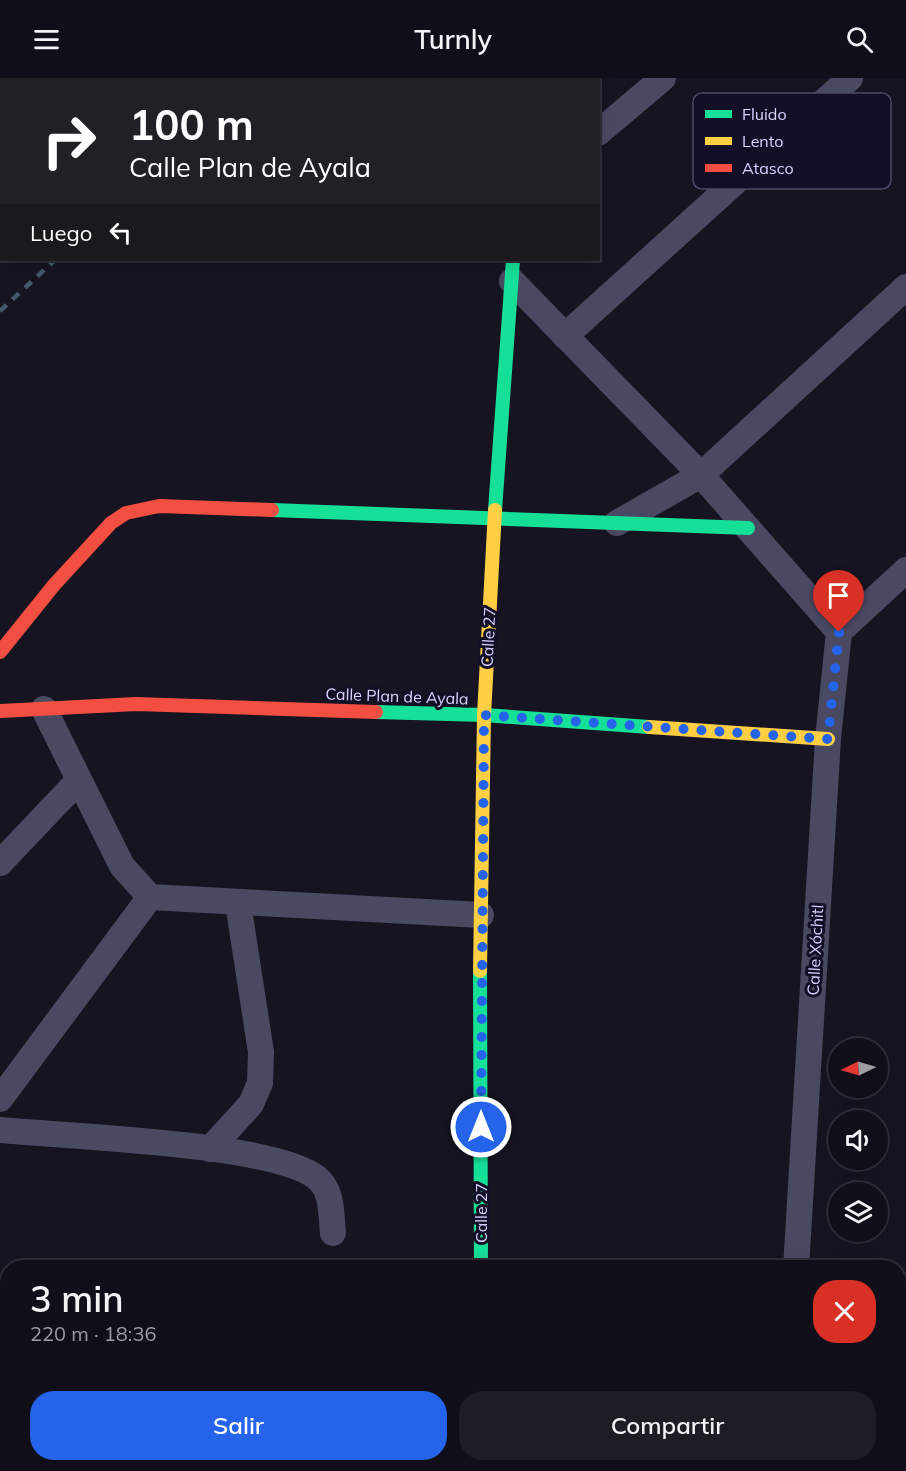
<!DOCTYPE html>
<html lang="es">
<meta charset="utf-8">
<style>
body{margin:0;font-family:Mulish,sans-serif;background:#1e1d26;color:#f1f3f6;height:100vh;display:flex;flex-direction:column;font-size:22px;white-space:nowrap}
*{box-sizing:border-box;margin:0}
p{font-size:20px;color:#9c9ca2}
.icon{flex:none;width:33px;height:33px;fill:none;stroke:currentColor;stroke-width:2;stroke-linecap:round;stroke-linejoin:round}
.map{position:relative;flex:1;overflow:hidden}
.details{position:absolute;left:0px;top:1182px;width:906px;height:212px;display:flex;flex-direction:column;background:#100f19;border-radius:24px 24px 0 0;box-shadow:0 3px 15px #0003,0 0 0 2px #302f38}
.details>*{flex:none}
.top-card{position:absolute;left:0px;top:0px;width:600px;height:183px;box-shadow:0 3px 15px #0003,0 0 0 2px #302f38;background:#202124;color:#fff;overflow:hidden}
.needle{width:39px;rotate:265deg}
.controls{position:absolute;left:828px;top:960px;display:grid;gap:12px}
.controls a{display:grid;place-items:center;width:60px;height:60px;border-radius:50%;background:#100f19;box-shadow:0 3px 15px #0003,0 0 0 2px #302f38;font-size:30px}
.pin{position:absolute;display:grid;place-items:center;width:51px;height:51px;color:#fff;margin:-62px -26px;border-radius:50% 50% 50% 0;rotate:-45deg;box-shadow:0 0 6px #0007}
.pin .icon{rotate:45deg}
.me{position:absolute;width:66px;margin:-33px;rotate:0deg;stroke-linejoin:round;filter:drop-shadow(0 0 4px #0008)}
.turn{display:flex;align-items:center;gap:21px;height:126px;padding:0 30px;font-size:27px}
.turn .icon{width:78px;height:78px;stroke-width:2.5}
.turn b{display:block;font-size:42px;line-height:51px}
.then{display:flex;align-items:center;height:57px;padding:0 30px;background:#0003;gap:12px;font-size:22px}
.round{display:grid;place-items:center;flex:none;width:63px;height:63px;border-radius:24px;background:#1e1d26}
.head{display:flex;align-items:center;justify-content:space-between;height:102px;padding:0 30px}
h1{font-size:36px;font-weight:600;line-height:45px}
.cta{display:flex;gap:12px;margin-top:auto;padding:12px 30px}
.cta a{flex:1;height:69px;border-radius:24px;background:#2563eb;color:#fff;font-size:24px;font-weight:600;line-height:69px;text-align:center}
.cta a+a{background:#1e1d26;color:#f1f3f6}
header{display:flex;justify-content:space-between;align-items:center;height:78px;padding:0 30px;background:#100f19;font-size:27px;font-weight:600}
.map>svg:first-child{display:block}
</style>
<header><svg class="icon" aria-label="menu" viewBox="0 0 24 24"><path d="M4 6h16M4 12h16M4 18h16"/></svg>Turnly<svg class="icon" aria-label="search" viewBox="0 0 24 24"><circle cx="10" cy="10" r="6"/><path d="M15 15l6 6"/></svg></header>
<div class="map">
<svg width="906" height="1393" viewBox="0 0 906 1393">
<rect width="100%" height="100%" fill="#161421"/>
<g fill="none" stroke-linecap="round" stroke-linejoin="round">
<g stroke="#4a4962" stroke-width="26">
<path d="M529,2V0"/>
<path d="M598,55L663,0"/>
<path d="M512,203L701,397L839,554"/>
<path d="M565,258L850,0"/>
<path d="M617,445L701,397L906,209"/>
<path d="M839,554L906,492"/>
<path d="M44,631L122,788L150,819L481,837"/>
<path d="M0,785L78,703"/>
<path d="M0,1021L150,819"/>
<path d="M0,1052C63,1058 275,1065 317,1100C333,1113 331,1137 333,1155"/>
<path d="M210,1071L251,1026L260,1005L261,974L238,825"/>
<path d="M796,1190L828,661L839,554"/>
<path d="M0,1331L8,1332"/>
<path d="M898,1364H906"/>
<path d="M697,1386V1393"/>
<path d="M473,1393V1386"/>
</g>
<g stroke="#16e098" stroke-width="14">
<path d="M272,432L748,450"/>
<path d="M495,432L513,182"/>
<path d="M376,634L484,637L649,649"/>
<path d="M480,893L481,1190"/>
</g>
<g stroke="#ffcf43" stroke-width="14">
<path d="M649,649L828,661"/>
<path d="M480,893L484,637L495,432"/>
</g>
<g stroke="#f24e42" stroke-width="14">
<path d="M0,574L54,507L111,445L126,435L159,428L272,432"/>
<path d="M0,633L136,626L376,634"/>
</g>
<g stroke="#43596b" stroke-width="4.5" stroke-dasharray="9 8" stroke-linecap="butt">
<path d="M248,2L250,0"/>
<path d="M0,233L55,182"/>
</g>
</g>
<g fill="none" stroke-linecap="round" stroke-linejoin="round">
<path stroke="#2563eb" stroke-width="10" stroke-dasharray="0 18" d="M481,1049L484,637L828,661L839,554"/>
</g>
<g text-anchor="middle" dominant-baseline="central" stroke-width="6" stroke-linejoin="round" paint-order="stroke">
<g font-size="16" fill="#d9d4ff" stroke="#130f26">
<text transform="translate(488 559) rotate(-87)">Calle 27</text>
<text transform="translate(397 618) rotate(2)">Calle Plan de Ayala</text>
<text transform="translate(815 872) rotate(-87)">Calle Xóchitl</text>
<text transform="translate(481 1135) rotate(-90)">Calle 27</text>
</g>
</g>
<rect x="693" y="15" width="198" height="96" rx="9" fill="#130f26" stroke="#4e4a67" stroke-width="1.5"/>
<rect x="705" y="32" width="27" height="8" fill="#16e098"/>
<rect x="705" y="59" width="27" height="8" fill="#ffcf43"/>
<rect x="705" y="86" width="27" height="8" fill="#f24e42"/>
<g font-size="16" fill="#d9d4ff">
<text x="742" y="42">Fluido</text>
<text x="742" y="69">Lento</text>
<text x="742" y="96">Atasco</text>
</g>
</svg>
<div class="controls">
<a><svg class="needle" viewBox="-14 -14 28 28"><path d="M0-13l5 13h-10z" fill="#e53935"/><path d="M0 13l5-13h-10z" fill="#9c9ca2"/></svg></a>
<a><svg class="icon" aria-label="sound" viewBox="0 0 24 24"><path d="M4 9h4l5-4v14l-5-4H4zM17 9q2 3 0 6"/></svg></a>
<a><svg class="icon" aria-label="layers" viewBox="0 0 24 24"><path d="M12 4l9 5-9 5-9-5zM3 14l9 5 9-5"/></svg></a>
</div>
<div class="pin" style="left:839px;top:554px;background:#d93025"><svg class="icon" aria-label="arrive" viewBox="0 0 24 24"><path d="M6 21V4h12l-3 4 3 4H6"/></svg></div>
<svg class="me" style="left:481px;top:1049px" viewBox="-20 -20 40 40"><circle r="17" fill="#2563eb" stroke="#fff" stroke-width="3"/><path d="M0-11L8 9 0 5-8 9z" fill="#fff"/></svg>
<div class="top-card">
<div class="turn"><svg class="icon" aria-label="right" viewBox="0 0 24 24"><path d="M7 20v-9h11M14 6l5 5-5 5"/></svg><div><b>100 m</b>Calle Plan de Ayala</div></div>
<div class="then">Luego<svg class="icon" aria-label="left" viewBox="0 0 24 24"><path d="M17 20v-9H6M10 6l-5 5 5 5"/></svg></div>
</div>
<section class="details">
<div class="head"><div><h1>3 min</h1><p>220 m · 18:36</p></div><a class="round" style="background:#d93025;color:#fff"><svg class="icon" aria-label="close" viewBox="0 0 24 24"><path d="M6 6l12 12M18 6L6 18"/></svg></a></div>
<div class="cta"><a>Salir</a><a>Compartir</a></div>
</section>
</div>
